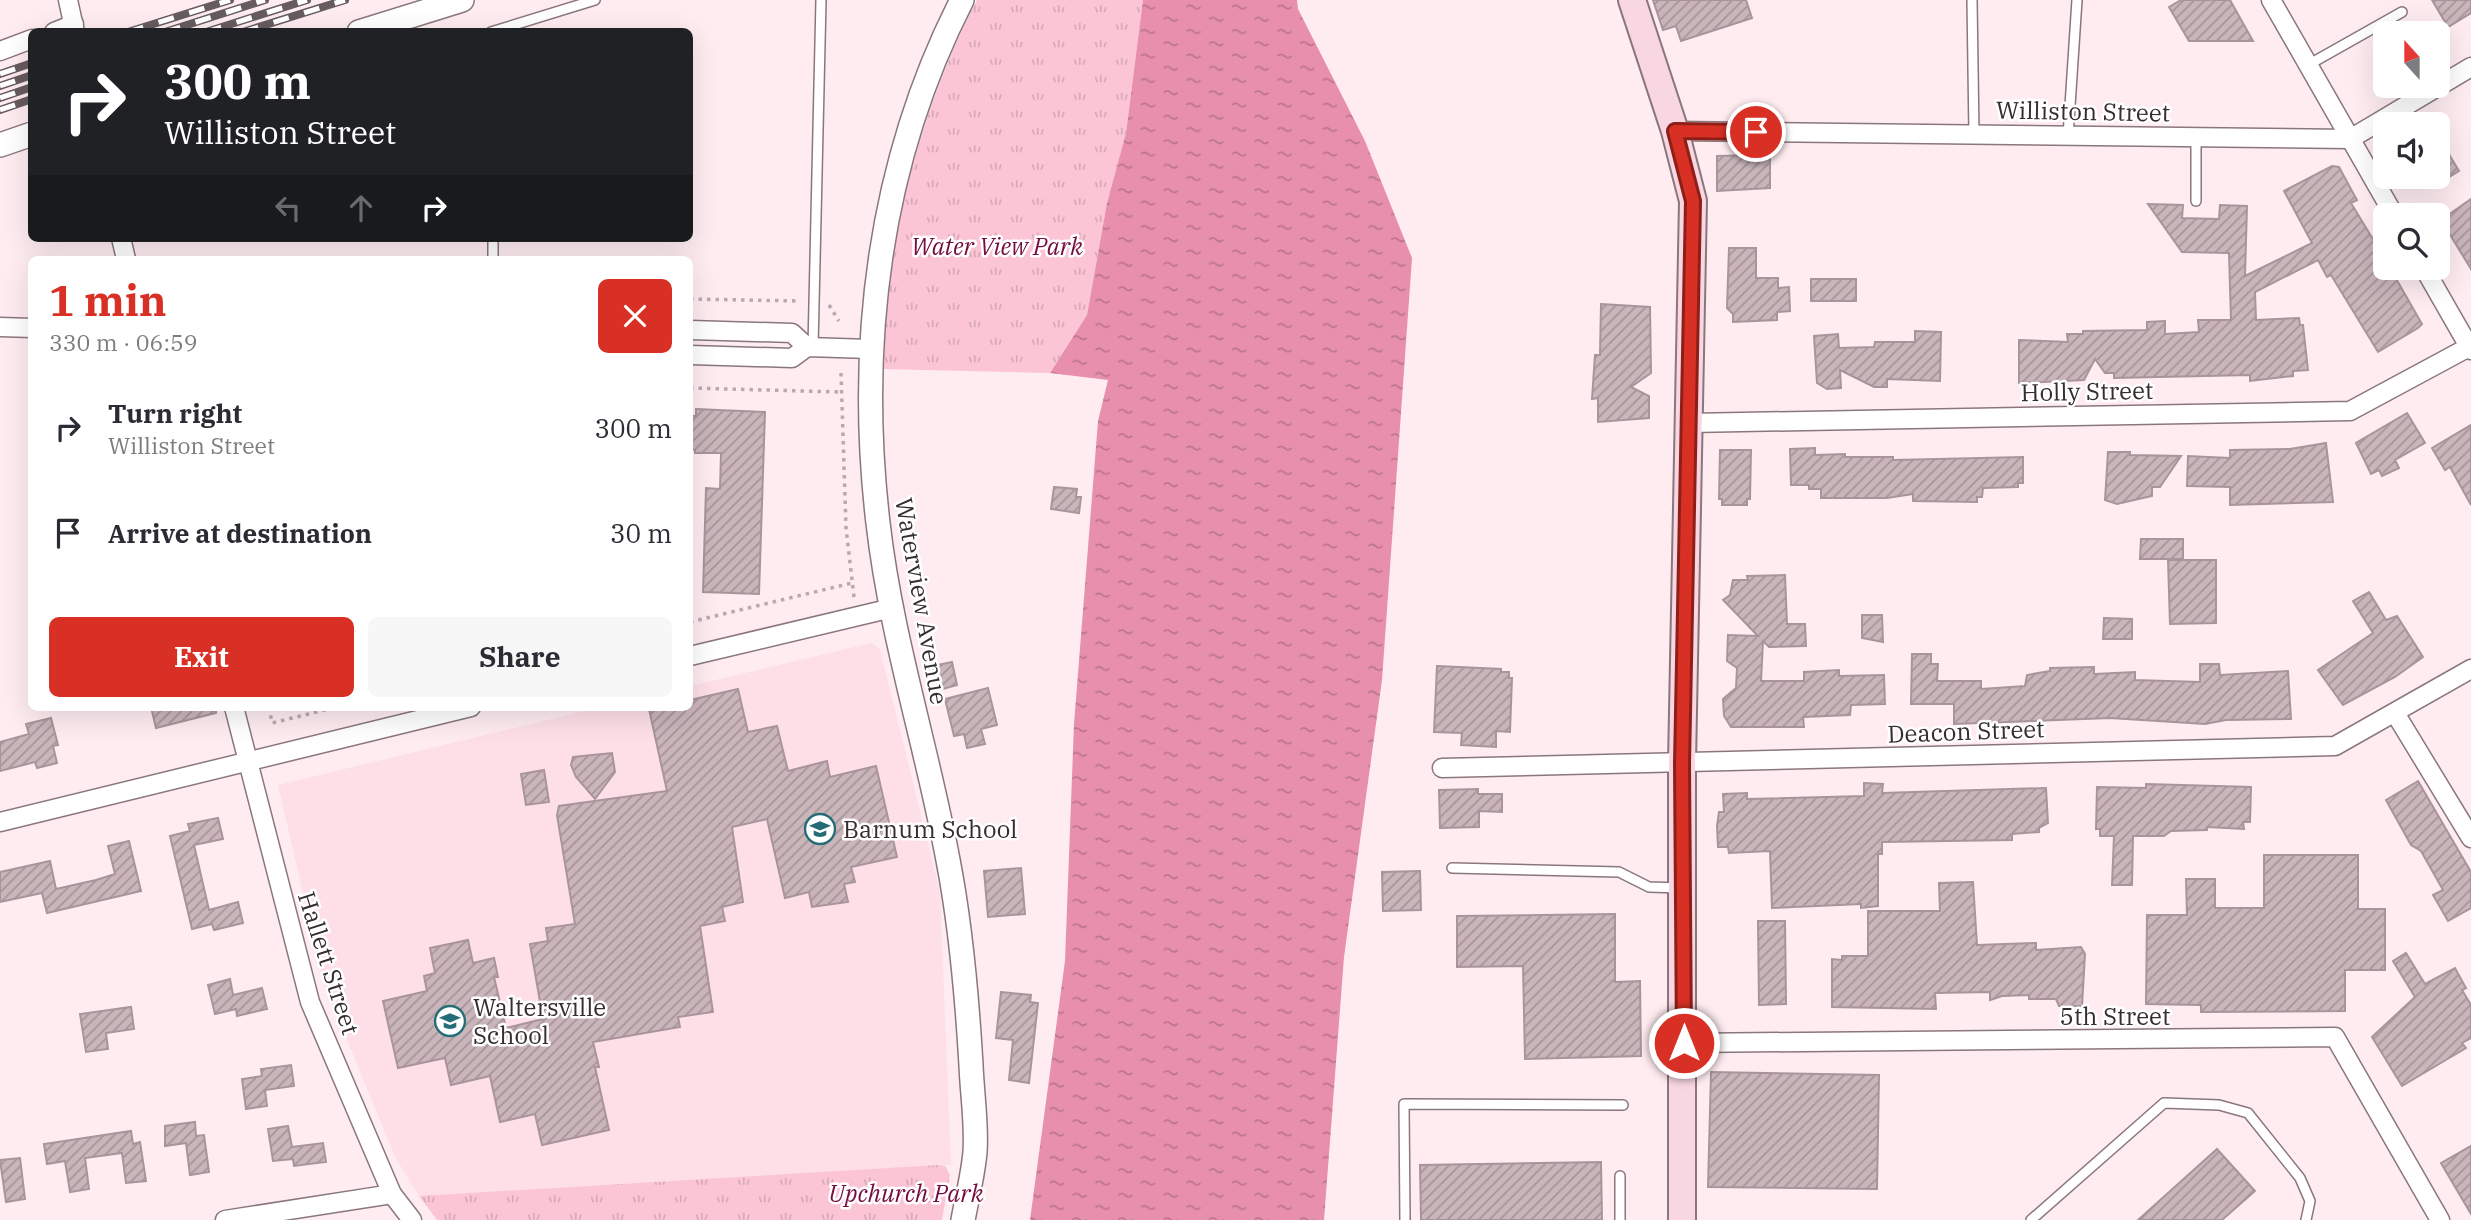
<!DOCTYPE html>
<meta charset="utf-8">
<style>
body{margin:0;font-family:"IBM Plex Serif",serif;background:#f7f7f7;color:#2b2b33;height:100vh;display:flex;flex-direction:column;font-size:26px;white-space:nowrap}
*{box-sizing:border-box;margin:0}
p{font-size:23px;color:#7c7c81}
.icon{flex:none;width:38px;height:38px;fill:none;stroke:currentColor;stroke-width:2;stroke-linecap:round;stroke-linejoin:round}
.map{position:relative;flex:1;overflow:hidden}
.panel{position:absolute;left:28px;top:256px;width:665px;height:455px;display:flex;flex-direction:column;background:#fff;border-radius:10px;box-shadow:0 7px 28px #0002}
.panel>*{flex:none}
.guide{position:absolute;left:28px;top:28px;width:665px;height:214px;border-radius:10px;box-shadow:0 7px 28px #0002;background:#202124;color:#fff;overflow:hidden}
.needle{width:46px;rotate:339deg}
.tools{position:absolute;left:2373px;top:21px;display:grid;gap:14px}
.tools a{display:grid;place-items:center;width:77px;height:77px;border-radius:10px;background:#fff;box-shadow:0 7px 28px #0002;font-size:35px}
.pin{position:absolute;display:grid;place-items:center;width:60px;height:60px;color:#fff;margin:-30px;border:4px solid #fff;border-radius:50%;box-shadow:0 2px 7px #0007}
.me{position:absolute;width:77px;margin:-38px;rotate:0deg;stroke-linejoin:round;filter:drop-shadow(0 0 5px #0008)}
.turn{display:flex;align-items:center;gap:24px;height:147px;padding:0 21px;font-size:32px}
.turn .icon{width:91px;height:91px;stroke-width:2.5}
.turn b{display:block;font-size:49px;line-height:60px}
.lanes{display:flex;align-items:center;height:66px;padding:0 21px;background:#0003;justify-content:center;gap:35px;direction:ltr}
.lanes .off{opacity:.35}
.round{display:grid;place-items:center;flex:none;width:74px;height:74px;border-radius:10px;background:#f7f7f7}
.headline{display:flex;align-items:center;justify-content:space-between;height:119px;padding:0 21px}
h1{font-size:42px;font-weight:700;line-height:52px;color:#d93025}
.primary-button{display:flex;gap:14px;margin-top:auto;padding:14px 21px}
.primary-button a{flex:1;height:80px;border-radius:10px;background:#d93025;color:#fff;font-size:28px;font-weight:700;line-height:80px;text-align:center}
.primary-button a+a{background:#f7f7f7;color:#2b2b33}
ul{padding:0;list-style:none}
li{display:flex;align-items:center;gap:21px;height:105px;padding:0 21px}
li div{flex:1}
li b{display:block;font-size:26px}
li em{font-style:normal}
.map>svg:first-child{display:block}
</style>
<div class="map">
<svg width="2471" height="1220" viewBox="0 0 2471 1220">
<defs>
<pattern id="grass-tufts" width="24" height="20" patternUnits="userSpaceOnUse" patternTransform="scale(1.75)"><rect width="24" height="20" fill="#fbc5d5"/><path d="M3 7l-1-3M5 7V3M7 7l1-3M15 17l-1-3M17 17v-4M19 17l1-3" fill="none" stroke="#d8aab7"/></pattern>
<pattern id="water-ripples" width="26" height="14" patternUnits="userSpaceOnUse" patternTransform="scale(1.75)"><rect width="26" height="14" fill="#e78fac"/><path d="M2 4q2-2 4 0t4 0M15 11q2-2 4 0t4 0" fill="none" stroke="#bc758c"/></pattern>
<pattern id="building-hatch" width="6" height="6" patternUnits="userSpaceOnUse" patternTransform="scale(1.75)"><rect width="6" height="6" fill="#cab5bb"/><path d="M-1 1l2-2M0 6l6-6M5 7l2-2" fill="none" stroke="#a59498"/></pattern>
</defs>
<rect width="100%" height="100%" fill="#feecf1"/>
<path fill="#fedfe8" d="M871,643L880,649L940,892L951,1165L419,1196L395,1157L324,984L278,785L601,707H690V686Z"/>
<g fill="url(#grass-tufts)">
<path d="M977,0H1143L1126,133L1107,203L1087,315L1050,373L882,369C888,239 917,116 977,0Z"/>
<path d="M939,1165L945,1166L950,1175L942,1220H437L419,1196Z"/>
</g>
<path fill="url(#water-ripples)" d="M1143,0H1297L1298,9L1365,141L1412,258L1382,680L1344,957L1324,1220H1030L1065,961L1074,724L1098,421L1108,380L1050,373L1087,315L1107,203L1126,133Z"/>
<g fill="url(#building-hatch)" stroke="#a8949a" stroke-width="2">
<path d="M1653,0H1746L1752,18L1681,41L1676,26L1663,30Z"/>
<path d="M2181,0H2230L2253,41H2189L2169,7Z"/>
<path d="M2432,0H2471V13L2448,27Z"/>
<path d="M2438,136L2459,171L2438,184Z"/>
<path d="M1761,155L1770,158V188L1717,191V156Z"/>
<path d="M2332,166L2339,167L2352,191L2357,200L2351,203L2385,259V268H2390L2422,324L2418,328L2378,352L2331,275L2327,277L2318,260L2255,292L2256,320L2299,318L2300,325H2303L2308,370L2293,371V376L2250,381V375L2114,378V373H2105L2095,359L2084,380L2019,383V340L2068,342L2067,334H2083V331L2147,330V322L2165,321V334L2199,332L2198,320H2231L2229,253L2182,252L2148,204L2183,205L2182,218L2219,219L2220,205L2247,206L2245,276L2312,243L2284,191Z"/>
<path d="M2471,199V269L2441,220Z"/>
<path d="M1729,248H1756V278H1778V288L1789,287L1790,311L1777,312V320L1733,322V314L1727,308Z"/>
<rect x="1811" y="279" width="45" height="22"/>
<path d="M1601,304L1650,307L1651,373L1631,387L1649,396V418L1598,422V398L1592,399L1595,355H1600Z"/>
<path d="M1915,331L1941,332L1940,381L1887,379V387H1874L1840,370L1841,388L1827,389L1817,383L1814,336L1838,334L1839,348L1874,347L1875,342H1915Z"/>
<path d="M696,409L765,412L759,594L703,592L706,488L720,489L721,453H695V450L690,449V416H696Z"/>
<path d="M2407,413L2425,443L2395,460L2399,468L2382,476L2379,470L2371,474L2356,443Z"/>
<path d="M2471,425V505L2450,467L2445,470L2432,448Z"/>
<path d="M2326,443L2333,502L2230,505V487L2187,486L2188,456L2230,458V450L2290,449Z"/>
<path d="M1815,448V455L1845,454V457H1893V460L2023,457V483H2018V487L1983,488L1982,497H1977V502L1913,501V494L1887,498H1821V489H1809V485H1791L1790,449Z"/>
<path d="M1720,450H1751L1750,499H1747V505H1722V499H1719Z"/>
<path d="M2108,452H2130V455L2181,456L2160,487H2152V496L2117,504L2105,500Z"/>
<path d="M1054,487L1077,489L1076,497H1081L1079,513L1051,509Z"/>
<path d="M2141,539H2183V559H2140Z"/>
<path d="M2168,560H2216V623L2170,624Z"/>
<path d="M1785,575L1787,624H1805L1806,646L1769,647L1763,641L1761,681H1804V672L1839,670V676L1884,675L1885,704L1851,705L1850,715L1803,717L1804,727H1731L1724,716L1723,699L1736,688L1737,668L1727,661L1728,635L1758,636L1723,600L1730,595L1733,580H1748L1747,576Z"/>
<path d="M2369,592L2386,620L2397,616L2423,657L2395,677L2343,705L2318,670L2373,633L2353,601Z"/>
<path d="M1862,615H1882L1883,642L1862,638Z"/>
<path d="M2104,618L2132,619V639H2103Z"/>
<path d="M1912,654H1931V664H1938L1937,681H1981V689L2025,686L2027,675L2050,671V668L2094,667V674L2135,672V680L2200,682V664H2219L2220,675L2288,671L2291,719L2226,720L2205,724L2110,718L1954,724V704H1911Z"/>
<path d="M952,662L957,685L939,690L933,666Z"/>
<path d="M1437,666L1501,669V672H1509V678H1512L1510,732L1496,731V747L1461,745L1462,733L1434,732Z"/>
<path d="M988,688L997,725L981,729L985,744L967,748L964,734L954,736L945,699Z"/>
<path d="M738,689L748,732L777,726L788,771L827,761L830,777L876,766L897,857L851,867L855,882L844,884L848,902L812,907L809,892L785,898L767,819L732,827L743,902L722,907L725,921L700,926L713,1012L678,1017L680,1027L593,1042L599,1067H595L609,1130L542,1145L535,1114L500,1122L490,1076L451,1085L445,1058L398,1068L383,1001L427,991L424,976L435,973L430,948L468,940L473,963L494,958L498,977H494L506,1028L543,1019L530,944L548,941L546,928L575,924L557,815L559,806L667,791L649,709L690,707V700Z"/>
<path d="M151,707H216V713L156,728Z"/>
<path d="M51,718L58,745L53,746L57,763L37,768L35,762L0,771V742L29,734L26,724Z"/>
<path d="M612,753L615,772L595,799L576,777L571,765L573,757Z"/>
<path d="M544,770L549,802L526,805L521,774Z"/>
<path d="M2418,781L2471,872V908L2448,921L2433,895L2443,890L2421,851L2411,845L2386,800Z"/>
<path d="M1864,783L1883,784L1882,793L2046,788L2048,823L2039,828V832L2012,834V840L1882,842V854H1878V906L1861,908V904L1772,908L1770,851L1729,853L1728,847H1718L1717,826L1719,812H1724L1723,794L1747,793V799L1864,796Z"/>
<path d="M2146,784L2251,787L2250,822H2243L2244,829L2207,827V830L2171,831L2164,836H2133L2132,885H2112L2114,836H2100V829H2096L2097,787L2146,788Z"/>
<path d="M1478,789V794H1502V812L1479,811V827L1440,828L1439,790Z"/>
<path d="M218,818L223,839L194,845L209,910L238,902L243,923L214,930L212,924L192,929L170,836L190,831L188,824Z"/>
<path d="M129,841L141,891L47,913L42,893L0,902V872L50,861L56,889L96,880L115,874L108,846Z"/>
<path d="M2264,855H2358V909H2385V970H2345V1011L2201,1012V1005L2146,1004L2147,915H2187L2186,879H2215V908H2264Z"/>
<path d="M1021,868L1025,914L988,917L984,871Z"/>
<path d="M1420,871L1421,910L1383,911L1382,872Z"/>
<path d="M1973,882L1977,945L2036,943V950L2081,947L2085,954L2082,1006H2059L2056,999H2029V995L2002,996L1990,1000V992L1935,993L1936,1009L1832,1007V959L1842,960V956H1868V911H1940L1939,883Z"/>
<path d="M1615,914V982L1640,981L1641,1056L1525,1059L1523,966L1457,967V916Z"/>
<path d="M1758,921H1785L1786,1004L1759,1005Z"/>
<path d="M2406,953L2425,984L2455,968L2466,988L2462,990L2471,1005V1038L2462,1043L2466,1048L2402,1086L2372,1037L2415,997L2393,961Z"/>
<path d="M230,979L233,995L262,988L267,1009L237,1016L236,1009L215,1014L208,985Z"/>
<path d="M1001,992L1031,995L1030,1002L1038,1003L1029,1083L1009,1080L1013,1040L996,1038Z"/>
<path d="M131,1007L134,1029L106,1033L108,1049L86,1052L80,1014Z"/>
<path d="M291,1065L294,1086L265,1090L267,1106L246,1109L242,1079L262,1076L261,1069Z"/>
<path d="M1711,1072L1879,1075L1877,1189L1708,1187Z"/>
<path d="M195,1122L196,1136L204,1135L209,1172L190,1175L186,1143L165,1146V1126Z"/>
<path d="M288,1126L292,1147L323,1143L326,1162L294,1166L293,1159L273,1161L268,1129Z"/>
<path d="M131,1131L133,1144L140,1142L146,1181L126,1183L122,1153L85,1158L89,1189L70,1192L65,1161L47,1164L44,1144Z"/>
<path d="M2471,1146V1214L2441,1163Z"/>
<path d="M2217,1149L2255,1191L2222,1220H2138Z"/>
<path d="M20,1158L25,1199L6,1202L0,1160Z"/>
<path d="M1601,1162L1602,1220H1421L1420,1165Z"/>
</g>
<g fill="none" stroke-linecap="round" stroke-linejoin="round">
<g stroke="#8a777d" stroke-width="12">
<g id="service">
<path d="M1972,0L1974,135"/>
<path d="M491,32L595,0"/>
<path d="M2308,65L2402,12"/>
<path d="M2068,136L2077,0"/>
<path d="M2196,137V201"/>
<path d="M493,238V259"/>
<path d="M813,347L821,0"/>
<path d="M1452,868L1619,872L1649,887L1681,888"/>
<path d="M1620,1176V1220"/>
<path d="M1405,1220L1404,1104L1623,1105"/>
<path d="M2031,1220L2164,1103L2219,1105L2248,1113L2300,1178L2310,1201L2306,1220"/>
</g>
</g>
<g stroke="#8a777d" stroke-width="21">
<g id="minor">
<path d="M68,0L75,32"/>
<path d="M2271,0L2394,215"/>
<path d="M54,32L74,24"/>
<path d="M0,51L32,39"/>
<path d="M1675,131L2350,139L2471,67"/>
<path d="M121,238L126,259"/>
<path d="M2424,268L2471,350"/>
<path d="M0,327L32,328"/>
<path d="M690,330L792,333L807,347"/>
<path d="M690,355L792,358L807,347L870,349"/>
<path d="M1690,423L2350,411L2469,347"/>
<path d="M690,656L892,608"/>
<path d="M234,707L310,1002L392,1194L412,1220"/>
<path d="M2395,713L2471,838"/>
<path d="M1442,768L2335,746L2471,669"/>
<path d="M0,822L471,707"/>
<path d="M1684,1043L2335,1037L2440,1220"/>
<path d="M225,1220L392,1194"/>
</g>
</g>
<g stroke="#8a777d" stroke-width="26">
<g id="tertiary">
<path d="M962,0C879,162 857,344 878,523C891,637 927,747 948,860C961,927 967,996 971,1065C972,1093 977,1124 975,1152C973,1175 967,1198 963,1220"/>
<path d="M359,32L462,0"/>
<path d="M0,145L32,134"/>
</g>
</g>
<g stroke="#8a777d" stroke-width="30">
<path id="secondary" d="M1632,0L1675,131L1693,201L1682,763V1220"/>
</g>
<g stroke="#b8a9ad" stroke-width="3.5" stroke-dasharray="3.5 5" stroke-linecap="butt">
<path d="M690,299L799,301"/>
<path d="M829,305L839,321"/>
<path d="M841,373L846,528L854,597"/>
<path d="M690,388L841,392"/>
<path d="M690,622L852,583"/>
<path d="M269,707L272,723L337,707"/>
</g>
<use href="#service" stroke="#fff" stroke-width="9"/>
<use href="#minor" stroke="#fff" stroke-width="18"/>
<use href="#tertiary" stroke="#fff" stroke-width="23"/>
<use href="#secondary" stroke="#f8d6e2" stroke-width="26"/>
<g stroke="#665b5e" stroke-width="8">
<g id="rail">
<path d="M128,32L230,0"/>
<path d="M165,32L265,0"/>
<path d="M206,32L307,0"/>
<path d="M243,32L345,0"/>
<path d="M0,74L32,63"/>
<path d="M0,86L32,75"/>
<path d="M0,98L32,87"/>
<path d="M0,110L32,99"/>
</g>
</g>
<use href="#rail" stroke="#fff" stroke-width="5" stroke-dasharray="16" stroke-linecap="butt"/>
</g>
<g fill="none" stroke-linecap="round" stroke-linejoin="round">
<g stroke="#8d1f18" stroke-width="18">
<path id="route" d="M1684,1043L1682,764L1693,201L1675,131L1756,132"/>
</g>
<use href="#route" stroke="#d93025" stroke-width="12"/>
</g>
<defs>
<g id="school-ring" transform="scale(1.575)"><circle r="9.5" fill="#fff" stroke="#246d77" stroke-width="1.5"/><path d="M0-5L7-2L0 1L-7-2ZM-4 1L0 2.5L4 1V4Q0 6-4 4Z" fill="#246d77"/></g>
</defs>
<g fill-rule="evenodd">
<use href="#school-ring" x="820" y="829"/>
<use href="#school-ring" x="450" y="1021"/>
</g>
<g text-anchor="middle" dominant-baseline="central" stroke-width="5" stroke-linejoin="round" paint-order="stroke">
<g font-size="24" fill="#352d2f" stroke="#fff">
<text transform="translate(2083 111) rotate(1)">Williston Street</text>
<text transform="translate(2087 391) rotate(-1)">Holly Street</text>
<text transform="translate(922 601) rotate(80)">Waterview Avenue</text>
<text transform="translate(1966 731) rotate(-2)">Deacon Street</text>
<text transform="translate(329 963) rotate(72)">Hallett Street</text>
<text x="2115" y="1016">5th Street</text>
</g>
<g font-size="24" font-style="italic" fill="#760d40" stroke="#fff">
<text x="997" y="246">Water View Park</text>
<text x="906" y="1193">Upchurch Park</text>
</g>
<g font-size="24" fill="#352d2f" stroke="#fff" text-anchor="start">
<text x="843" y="829">Barnum School</text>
<text x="473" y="1007">Waltersville<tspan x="473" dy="28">School</tspan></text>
</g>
</g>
</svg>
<div class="tools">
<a><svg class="needle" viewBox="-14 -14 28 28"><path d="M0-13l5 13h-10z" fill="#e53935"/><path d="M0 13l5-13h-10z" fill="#7c7c81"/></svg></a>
<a><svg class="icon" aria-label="sound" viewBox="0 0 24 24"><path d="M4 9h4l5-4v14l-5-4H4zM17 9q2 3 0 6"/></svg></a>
<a><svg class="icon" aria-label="search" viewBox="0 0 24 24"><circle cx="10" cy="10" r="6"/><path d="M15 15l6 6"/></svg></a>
</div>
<div class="pin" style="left:1756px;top:132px;background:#d93025"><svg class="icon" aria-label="arrive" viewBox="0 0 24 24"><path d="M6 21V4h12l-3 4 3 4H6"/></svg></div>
<svg class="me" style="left:1684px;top:1043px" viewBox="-20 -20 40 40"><circle r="17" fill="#d93025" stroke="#fff" stroke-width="3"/><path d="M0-11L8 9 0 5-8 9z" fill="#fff"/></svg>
<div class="guide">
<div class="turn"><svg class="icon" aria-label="right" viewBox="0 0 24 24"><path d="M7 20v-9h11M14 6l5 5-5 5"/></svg><div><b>300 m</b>Williston Street</div></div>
<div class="lanes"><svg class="icon off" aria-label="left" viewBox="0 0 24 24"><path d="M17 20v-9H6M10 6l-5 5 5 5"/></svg><svg class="icon off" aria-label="ahead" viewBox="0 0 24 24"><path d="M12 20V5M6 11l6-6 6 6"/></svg><svg class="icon" aria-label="right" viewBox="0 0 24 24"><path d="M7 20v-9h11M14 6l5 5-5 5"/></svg></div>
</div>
<section class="panel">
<div class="headline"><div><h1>1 min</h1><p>330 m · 06:59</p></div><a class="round" style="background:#d93025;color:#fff"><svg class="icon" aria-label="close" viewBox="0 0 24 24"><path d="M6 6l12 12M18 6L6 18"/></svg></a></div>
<ul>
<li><svg class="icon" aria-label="right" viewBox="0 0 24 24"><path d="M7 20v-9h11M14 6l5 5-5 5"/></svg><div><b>Turn right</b><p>Williston Street</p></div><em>300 m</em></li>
<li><svg class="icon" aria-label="arrive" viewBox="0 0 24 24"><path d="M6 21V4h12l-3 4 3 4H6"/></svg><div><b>Arrive at destination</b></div><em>30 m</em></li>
</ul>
<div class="primary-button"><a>Exit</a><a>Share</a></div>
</section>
</div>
